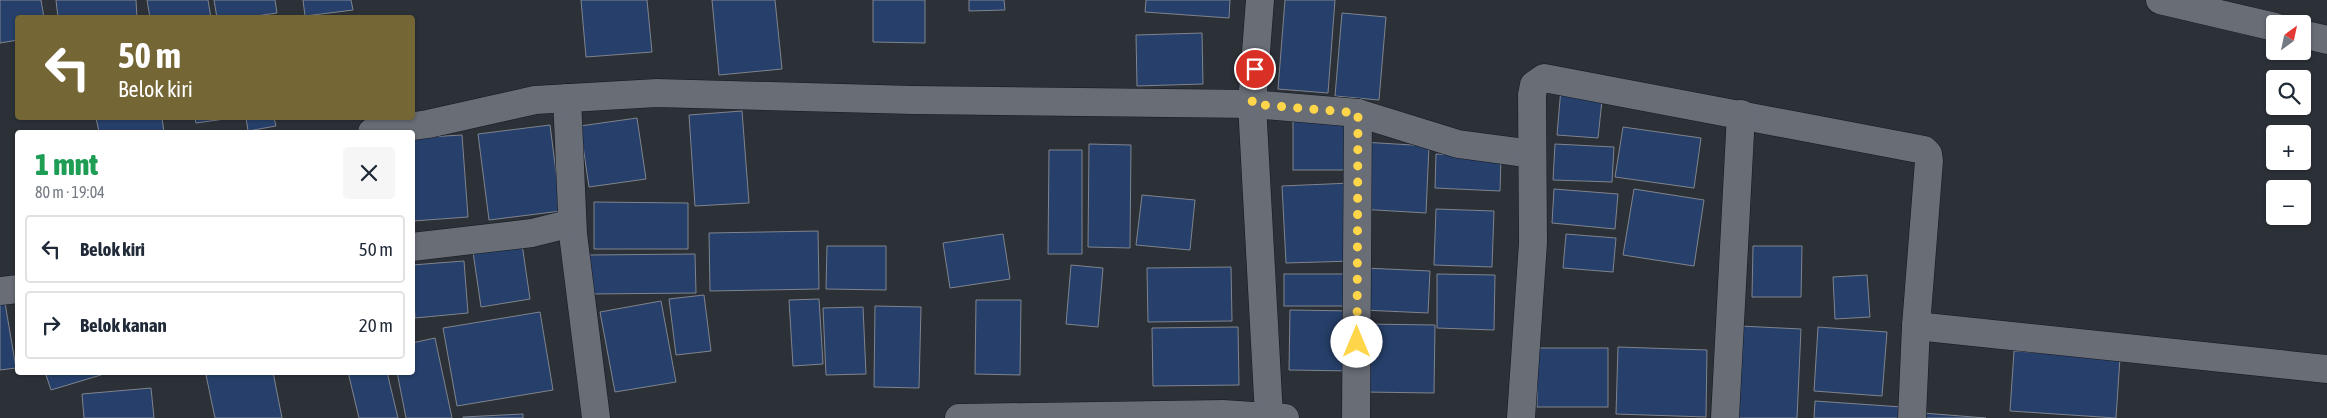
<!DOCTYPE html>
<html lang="id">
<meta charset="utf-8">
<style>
body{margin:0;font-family:"Asap Condensed",sans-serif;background:#f6f6f7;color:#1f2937;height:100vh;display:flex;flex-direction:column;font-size:19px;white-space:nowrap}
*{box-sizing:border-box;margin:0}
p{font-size:16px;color:#747a83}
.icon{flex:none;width:28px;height:28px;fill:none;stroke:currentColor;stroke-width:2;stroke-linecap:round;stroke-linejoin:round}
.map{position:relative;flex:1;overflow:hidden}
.sheet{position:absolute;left:15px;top:130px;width:400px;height:245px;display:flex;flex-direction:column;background:#fff;border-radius:5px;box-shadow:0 1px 4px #0004}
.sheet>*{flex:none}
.top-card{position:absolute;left:15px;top:15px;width:400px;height:105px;border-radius:5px;box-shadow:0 1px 4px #0004;background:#756635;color:#fff;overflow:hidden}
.needle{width:32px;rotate:33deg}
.controls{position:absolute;left:2266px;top:15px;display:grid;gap:10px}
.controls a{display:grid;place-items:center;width:45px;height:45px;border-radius:5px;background:#fff;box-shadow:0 1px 4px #0004;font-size:25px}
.pin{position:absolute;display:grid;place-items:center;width:42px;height:42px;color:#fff;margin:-21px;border:2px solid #fff;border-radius:50%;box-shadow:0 1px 5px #0007}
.me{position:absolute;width:55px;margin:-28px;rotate:0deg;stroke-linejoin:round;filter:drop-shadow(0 0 4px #0008)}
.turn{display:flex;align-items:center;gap:18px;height:105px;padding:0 20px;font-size:22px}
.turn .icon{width:65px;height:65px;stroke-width:2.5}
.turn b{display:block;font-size:35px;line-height:42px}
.round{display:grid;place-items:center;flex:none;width:52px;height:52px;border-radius:5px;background:#f6f6f7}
.summary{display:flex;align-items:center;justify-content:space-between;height:85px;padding:0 20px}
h1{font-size:30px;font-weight:800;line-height:38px;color:#1e9e55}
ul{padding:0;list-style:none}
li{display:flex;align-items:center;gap:15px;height:68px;margin:0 10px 8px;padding:0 10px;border:2px solid #e0e1e3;border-radius:5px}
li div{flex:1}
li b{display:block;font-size:19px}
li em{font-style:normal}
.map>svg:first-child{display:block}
</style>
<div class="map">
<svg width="2327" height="418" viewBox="0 0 2327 418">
<rect width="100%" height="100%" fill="#2c3138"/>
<g fill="#27406b" stroke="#7f848d">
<path d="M0,0H41L44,18H18V40L0,43Z"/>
<path d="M56,0H136L137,18H58Z"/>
<path d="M147,0H208L211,18H150Z"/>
<path d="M214,0H275L277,13L242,18H217Z"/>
<path d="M303,0H351L353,10L305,16Z"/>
<path d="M581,0H647L652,52L586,57Z"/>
<path d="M712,0H775L782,69L719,75Z"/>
<path d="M873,0H925V43L873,42Z"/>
<path d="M969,0H1004L1005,10L969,11Z"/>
<path d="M1146,0H1230L1229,18L1145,12Z"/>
<path d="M1285,0H1335L1328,93L1278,89Z"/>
<path d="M1342,13L1386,17L1379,100L1335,96Z"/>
<path d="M1202,33L1203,84L1137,86L1136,35Z"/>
<path d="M1561,88L1603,91L1598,138L1557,135Z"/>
<path d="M742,111L749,203L695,206L689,115Z"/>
<path d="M96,118H162L164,132H99Z"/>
<path d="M195,118H232L196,123Z"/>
<path d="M246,118H274L276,126L248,131Z"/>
<path d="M637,118L646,179L589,187L580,126Z"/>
<rect x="1293" y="119" width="61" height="51"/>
<path d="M550,125L561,211L489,220L478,134Z"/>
<path d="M1623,127L1701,138L1694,188L1615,177Z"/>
<path d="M462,135L468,217L413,221L412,138Z"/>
<path d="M1362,142L1429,146L1426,213L1359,209Z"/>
<path d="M1089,144L1131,145L1130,248L1088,247Z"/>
<path d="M1555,144L1614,147L1612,182L1553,180Z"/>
<path d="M1049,150H1082V254H1048Z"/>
<path d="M1436,154L1501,157L1500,191L1435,188Z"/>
<path d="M1351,183L1354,261L1286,263L1282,186Z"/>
<path d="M1554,189L1618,194L1615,229L1552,223Z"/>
<path d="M1634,189L1704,200L1694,266L1623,255Z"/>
<path d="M1142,195L1195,200L1190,250L1136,245Z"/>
<path d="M594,202L688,203V249H594Z"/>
<path d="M1436,209L1494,211L1492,267L1434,265Z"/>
<path d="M818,231L819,289L710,291L709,233Z"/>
<path d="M1003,234L1010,279L950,288L943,243Z"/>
<path d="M1566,234L1616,238L1613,272L1563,268Z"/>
<path d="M522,244L530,299L481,307L473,252Z"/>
<path d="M827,246H886V290L826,289Z"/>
<path d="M1753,246H1802L1801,297H1752Z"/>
<path d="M695,254L696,293L590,294L589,255Z"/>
<path d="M464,261L468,313L415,318L412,265Z"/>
<path d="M1071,265L1103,268L1098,327L1066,324Z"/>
<path d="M1231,267L1232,321L1148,322L1147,268Z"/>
<path d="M1365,268L1430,271L1428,313L1363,310Z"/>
<rect x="1284" y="274" width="72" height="32"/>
<path d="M1437,274L1495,275L1494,330L1437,328Z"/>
<path d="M1867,275L1870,317L1835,319L1833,277Z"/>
<path d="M704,295L711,351L676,355L669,299Z"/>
<path d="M0,297H4L16,368L0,370Z"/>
<path d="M819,299L823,364L793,366L789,300Z"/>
<path d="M976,300H1021L1020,375L975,374Z"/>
<path d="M661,301L676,382L615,392L600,312Z"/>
<path d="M875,306L921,307L919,388L874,387Z"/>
<path d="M863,307L866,374L826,375L823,308Z"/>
<path d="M1290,310L1354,311L1353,371L1289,370Z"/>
<path d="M540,312L553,390L457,406L443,328Z"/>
<path d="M1366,324L1435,325L1434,393L1365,392Z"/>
<path d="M1740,326L1801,329L1797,418H1736Z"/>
<path d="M1238,327L1239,385L1153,386L1152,328Z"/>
<path d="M1818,327L1887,332L1882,396L1814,391Z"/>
<path d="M435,338L452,418H406L397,372H412V343Z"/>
<path d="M1618,347L1707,350L1706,417L1616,414Z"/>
<rect x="1537" y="348" width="71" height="59"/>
<path d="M2014,351L2120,358L2116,418L2010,411Z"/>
<path d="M45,372H100L101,375L51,390Z"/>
<path d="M219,372H273L282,418H215L206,375Z"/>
<path d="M348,372H387L398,418H359Z"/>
<path d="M151,388L154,418H84L82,394Z"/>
<path d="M1815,401L1902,407V418H1814Z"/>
<path d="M1923,413L1986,418H1923Z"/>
<path d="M523,414V418H463V417Z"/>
</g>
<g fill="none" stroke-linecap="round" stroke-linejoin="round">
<g stroke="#141820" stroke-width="29">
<g id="minor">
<path d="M1260,0L1252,104L1269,416"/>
<path d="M2160,0L2275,27"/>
<path d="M2302,34L2327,40"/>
<path d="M567,98L573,234L596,418"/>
<path d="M372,132L428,124L535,100L657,93L913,100L1252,104L1358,113L1458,144L1532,154"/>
<path d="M412,247L532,233L572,223"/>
<path d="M0,291L18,289"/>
<path d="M1916,326L2327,369"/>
<path d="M959,418L1223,414L1285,418"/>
<path d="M1356,418L1358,113"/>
<path d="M1521,418L1533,243L1532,95L1534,85L1544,78L1924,150L1928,154L1929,161L1916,326L1912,418"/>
<path d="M1725,418L1741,114"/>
</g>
</g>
<use href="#minor" stroke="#686d76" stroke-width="28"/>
</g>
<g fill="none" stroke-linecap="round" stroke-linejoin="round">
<path stroke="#ffd54a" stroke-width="9" stroke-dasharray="0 16.2" d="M1255,69L1252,104L1358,113L1357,342"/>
</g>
</svg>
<div class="controls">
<a><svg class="needle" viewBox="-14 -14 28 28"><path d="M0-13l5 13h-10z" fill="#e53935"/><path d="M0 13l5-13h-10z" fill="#747a83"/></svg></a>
<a><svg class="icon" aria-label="search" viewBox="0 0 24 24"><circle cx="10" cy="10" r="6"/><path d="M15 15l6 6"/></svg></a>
<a>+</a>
<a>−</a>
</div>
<div class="pin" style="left:1255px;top:69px;background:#d93025"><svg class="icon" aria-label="arrive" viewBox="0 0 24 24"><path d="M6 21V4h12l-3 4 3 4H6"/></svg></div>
<svg class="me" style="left:1357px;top:342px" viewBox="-20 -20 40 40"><circle r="19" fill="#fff"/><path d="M0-13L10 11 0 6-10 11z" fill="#ffd54a"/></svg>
<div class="top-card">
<div class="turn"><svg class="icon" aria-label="left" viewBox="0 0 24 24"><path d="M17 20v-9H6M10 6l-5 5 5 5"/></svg><div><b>50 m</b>Belok kiri</div></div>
</div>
<section class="sheet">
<div class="summary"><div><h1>1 mnt</h1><p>80 m · 19:04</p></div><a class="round"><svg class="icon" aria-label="close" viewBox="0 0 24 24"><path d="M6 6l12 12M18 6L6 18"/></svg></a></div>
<ul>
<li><svg class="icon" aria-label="left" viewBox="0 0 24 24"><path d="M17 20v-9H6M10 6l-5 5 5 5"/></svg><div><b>Belok kiri</b></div><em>50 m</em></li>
<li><svg class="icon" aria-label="right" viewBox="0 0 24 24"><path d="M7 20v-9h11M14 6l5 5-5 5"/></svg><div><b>Belok kanan</b></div><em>20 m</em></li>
</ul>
</section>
</div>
